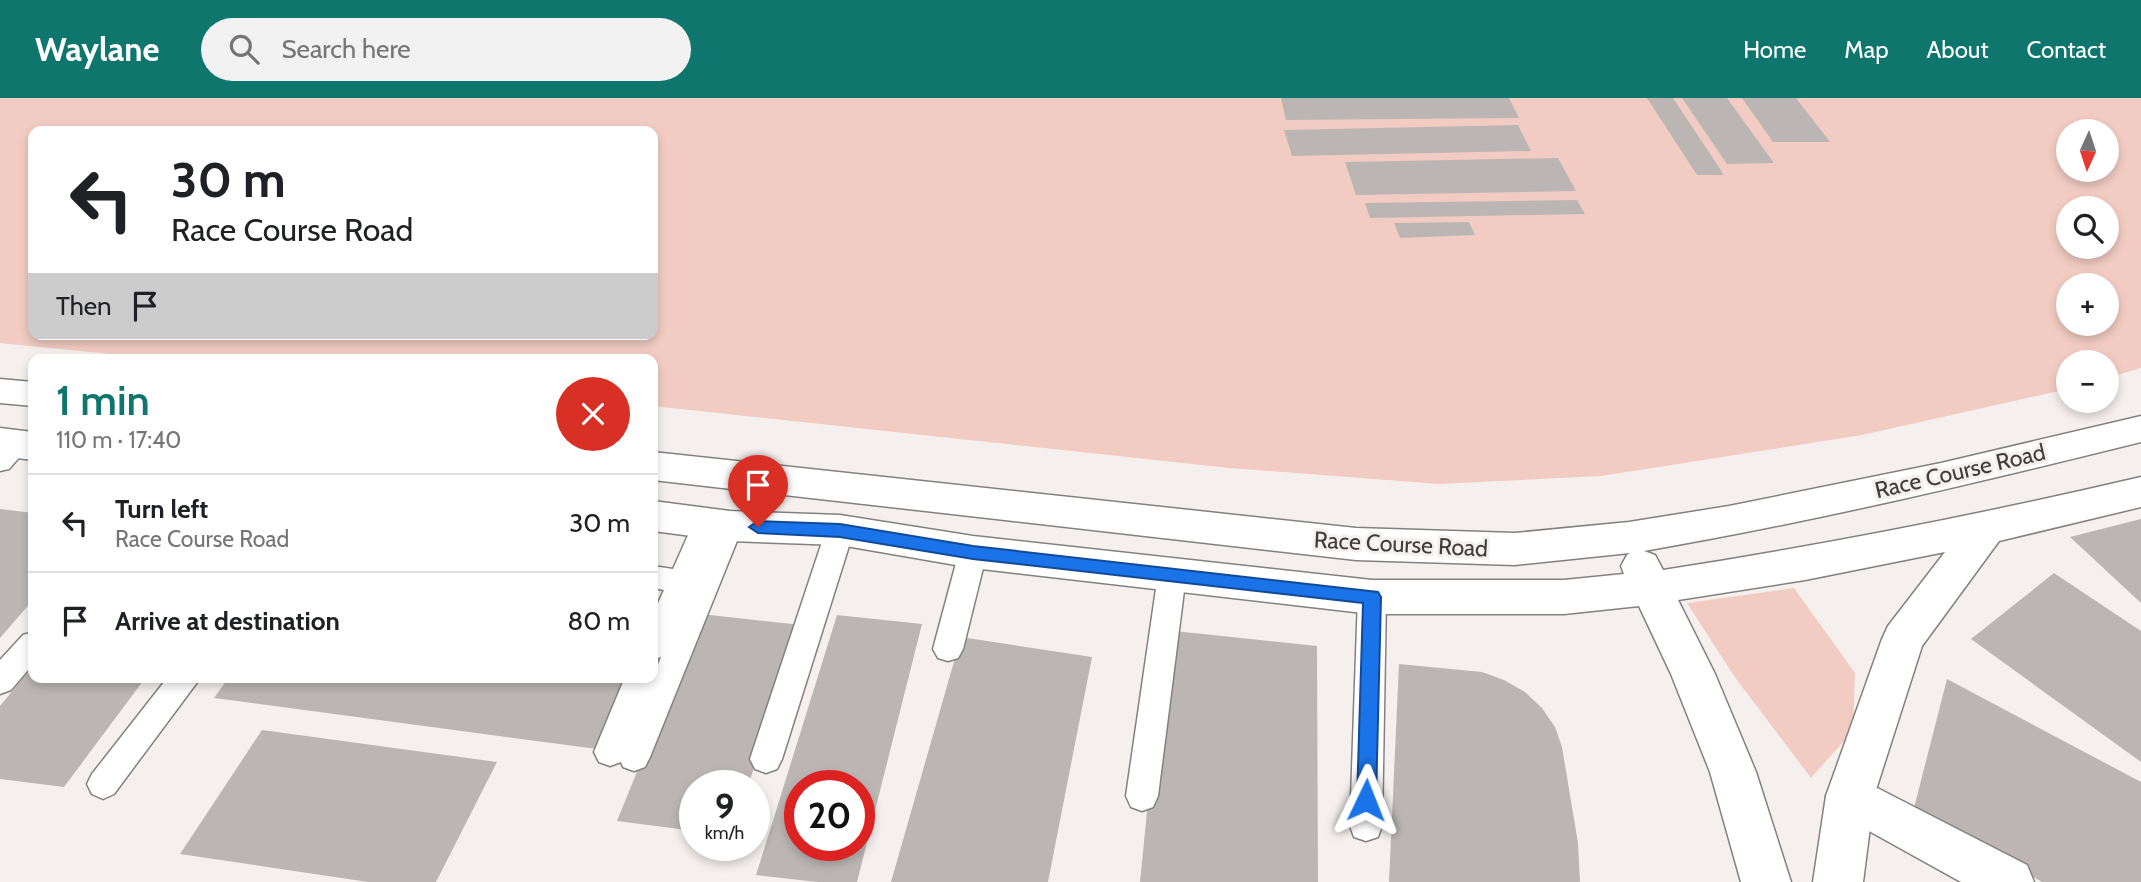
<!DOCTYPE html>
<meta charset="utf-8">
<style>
body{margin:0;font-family:Cabin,sans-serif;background:#f2f2f2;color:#202124;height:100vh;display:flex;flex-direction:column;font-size:26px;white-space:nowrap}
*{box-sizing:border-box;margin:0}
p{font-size:23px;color:#757577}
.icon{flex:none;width:38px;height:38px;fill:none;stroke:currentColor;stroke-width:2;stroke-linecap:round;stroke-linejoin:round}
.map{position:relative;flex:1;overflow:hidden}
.details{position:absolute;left:28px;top:256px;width:630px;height:329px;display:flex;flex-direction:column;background:#fff;border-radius:14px;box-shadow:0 4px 10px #0003}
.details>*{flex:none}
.top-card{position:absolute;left:28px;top:28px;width:630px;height:214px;border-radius:14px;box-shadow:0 4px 10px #0003;background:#fff;color:#202124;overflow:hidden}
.needle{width:46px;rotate:183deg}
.controls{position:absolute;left:2056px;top:21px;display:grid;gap:14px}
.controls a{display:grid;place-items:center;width:63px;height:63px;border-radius:50%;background:#fff;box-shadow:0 4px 10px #0003;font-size:35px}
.speed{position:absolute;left:679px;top:672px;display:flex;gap:14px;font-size:35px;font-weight:700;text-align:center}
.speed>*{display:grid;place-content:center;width:91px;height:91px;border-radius:50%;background:#fff;box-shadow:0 4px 10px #0003;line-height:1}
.speed small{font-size:18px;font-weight:400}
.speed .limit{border:10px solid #d22;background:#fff;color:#111}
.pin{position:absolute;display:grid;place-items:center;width:60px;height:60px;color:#fff;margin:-72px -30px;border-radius:50% 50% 50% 0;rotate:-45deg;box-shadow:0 0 7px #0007}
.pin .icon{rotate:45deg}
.me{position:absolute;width:77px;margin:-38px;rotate:2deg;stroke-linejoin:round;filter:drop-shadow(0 0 5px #0008)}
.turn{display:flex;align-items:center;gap:24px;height:147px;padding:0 28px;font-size:32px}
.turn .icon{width:91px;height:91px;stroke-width:2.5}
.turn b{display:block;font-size:49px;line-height:60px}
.then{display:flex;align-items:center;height:66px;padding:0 28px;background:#0003;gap:14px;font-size:26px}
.round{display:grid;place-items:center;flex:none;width:74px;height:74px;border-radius:37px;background:#f2f2f2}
.head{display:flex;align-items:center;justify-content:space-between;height:119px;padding:0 28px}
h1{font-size:42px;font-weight:600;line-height:52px;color:#0f766e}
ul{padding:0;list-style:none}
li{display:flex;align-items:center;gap:21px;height:98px;padding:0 28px;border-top:2px solid #e0e0e0}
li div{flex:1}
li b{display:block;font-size:26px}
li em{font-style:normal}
header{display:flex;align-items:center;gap:42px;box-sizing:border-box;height:98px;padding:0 35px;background:#0f766e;color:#fff}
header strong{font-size:33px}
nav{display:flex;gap:38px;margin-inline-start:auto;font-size:24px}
.search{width:490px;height:63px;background:#f2f2f2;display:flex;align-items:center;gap:18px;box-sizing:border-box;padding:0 24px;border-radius:38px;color:#757577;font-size:26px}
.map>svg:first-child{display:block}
</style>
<header>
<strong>Waylane</strong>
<div class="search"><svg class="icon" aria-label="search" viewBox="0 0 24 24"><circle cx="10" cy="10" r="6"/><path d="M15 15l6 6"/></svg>Search here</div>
<nav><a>Home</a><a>Map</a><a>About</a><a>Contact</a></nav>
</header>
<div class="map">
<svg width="2141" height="784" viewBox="0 0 2141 784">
<rect width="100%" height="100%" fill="#f5f0ee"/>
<g fill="#f2ccc2" fill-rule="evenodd">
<path d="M0,0H2141V270L2107,280V264H2068V291L1862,337L1601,378L1439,386L1229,370L653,308V261H161L0,245ZM33,33H653V236H33ZM2068,33H2107V72H2068ZM2068,110H2107V149H2068ZM2068,187H2107V226H2068Z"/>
<path d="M1794,490L1855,575L1853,633L1811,680L1734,578L1687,505Z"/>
</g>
<g fill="#bbb6b4" fill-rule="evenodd">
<path d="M1281,0H1509L1519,20L1286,22Z"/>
<path d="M1647,0H1673L1724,77H1697Z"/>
<path d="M1682,0H1727L1774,65L1727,66Z"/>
<path d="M1742,0H1796L1830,44H1773Z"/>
<path d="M1518,27L1531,53L1292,58L1284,32Z"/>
<path d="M1558,60L1576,93L1356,97L1345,64Z"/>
<path d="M1577,102L1585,116L1370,120L1365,105Z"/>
<path d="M1469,124L1475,137L1400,140L1394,125Z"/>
<path d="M0,411L33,415V502L0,540Z"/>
<path d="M2141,421V505L2070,439Z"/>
<path d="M2054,475L2141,533V664L1971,541Z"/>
<path d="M701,516L801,527L748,688H695V733L617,723Z"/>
<path d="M837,517L922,526L857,784H817L756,777ZM800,688H859V747H800Z"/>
<path d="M1165,532L1317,548L1318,784H1140Z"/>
<path d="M961,539L1092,559L1048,784H891Z"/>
<path d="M1399,566L1482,574L1504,582L1525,594L1542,610L1555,629L1562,649L1578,745L1580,784H1389Z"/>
<path d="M33,568V579H146L64,689L0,681V608Z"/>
<path d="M229,579H630L597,651L214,600Z"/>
<path d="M1947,581L2141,684V784H2042L1914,710Z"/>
<path d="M262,632L497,664L436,784H368L180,756Z"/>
</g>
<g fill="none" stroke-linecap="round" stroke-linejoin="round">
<g stroke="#84807e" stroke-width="3">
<g id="lane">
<path d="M18,337L27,339L31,346L9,371L0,373V348L9,339Z"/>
<path d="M707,414L717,417L720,422L730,418L740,421L743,428L650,659L645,669L634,673L623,669L621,664L610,668L599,664L594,654L625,579H653L661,559L653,561V516L664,492L653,490V468L673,471L697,417Z"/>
<path d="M840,421L850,425L854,432L782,661L777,671L766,675L755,671L750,661L826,432L830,425Z"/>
<path d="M973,443L983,446L987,454L963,551L958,560L948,563L938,560L933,551L959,454L963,446Z"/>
<path d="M1172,466L1182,469L1186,477L1158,698L1153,709L1142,713L1131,709L1126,698L1158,477L1162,469Z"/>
<path d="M1372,487L1382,491L1386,499L1382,728L1378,739L1366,743L1354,739L1350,728L1358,499L1362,491Z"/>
<path d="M33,534V566L11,592L0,596V562L23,537Z"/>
<path d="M168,579H201L114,696L103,701L92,696L87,686L92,676Z"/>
</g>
</g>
<g stroke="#84807e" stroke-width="3">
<path id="street" d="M1850,676L2027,767L2034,784H1961L1833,713L1826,698L1833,683Z"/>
</g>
<g stroke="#84807e" stroke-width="3">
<g id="secondary">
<path d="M0,281L33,284V308L0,305Z"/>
<path d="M2141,318V344C1976,385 1812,424 1644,453L1655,457L1663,472C1824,447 1983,416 2141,379V409L1999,443L1922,548L1874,698L1863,784H1813L1826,698L1882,541L1888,528L1945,454L1805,482L1678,502L1715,576L1756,674L1791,784H1741L1710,674L1671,576L1639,508L1564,516H1372L973,470L840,447L730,443L653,433V403L730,413L840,417L973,438L1372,482H1564L1624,476L1621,468L1627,457L1630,455L1515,467L1356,462L653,382V354L1356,430L1515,435L1629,424L1729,408L1941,365Z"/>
<path d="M0,330L33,334V362L0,358Z"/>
</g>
</g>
<use href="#lane" fill="#fff" fill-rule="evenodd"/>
<use href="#street" fill="#fff" fill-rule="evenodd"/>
<use href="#secondary" fill="#fff" fill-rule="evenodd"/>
</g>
<path fill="#1a73e8" stroke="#114b97" stroke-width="2" d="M758,423L840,426L973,448L1378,494L1381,499L1376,702L1373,709L1366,712L1359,709L1357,702L1363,505L973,461L840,439L758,435L749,429Z"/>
<g text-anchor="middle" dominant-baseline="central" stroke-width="6" stroke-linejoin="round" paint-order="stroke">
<g font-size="23" fill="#3e3c3c" stroke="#f5f0ee">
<text transform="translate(1960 373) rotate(-13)">Race Course Road</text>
<text transform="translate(1401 446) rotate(3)">Race Course Road</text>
</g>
</g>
</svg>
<div class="controls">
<a><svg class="needle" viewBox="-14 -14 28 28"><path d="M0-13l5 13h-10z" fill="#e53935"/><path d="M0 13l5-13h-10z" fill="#757577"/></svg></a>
<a><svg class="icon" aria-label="search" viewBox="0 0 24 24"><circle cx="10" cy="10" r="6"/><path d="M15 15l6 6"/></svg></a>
<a>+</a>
<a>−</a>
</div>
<div class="speed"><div>9<small>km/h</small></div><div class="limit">20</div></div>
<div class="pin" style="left:758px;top:429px;background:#d93025"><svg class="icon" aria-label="arrive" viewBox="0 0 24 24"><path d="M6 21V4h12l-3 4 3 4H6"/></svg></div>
<svg class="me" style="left:1366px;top:702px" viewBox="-20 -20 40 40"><path d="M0-17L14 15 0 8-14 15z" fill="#1a73e8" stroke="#fff" stroke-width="4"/></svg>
<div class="top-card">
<div class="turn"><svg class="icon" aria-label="left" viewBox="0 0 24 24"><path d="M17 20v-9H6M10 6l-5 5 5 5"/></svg><div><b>30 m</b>Race Course Road</div></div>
<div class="then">Then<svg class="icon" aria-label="arrive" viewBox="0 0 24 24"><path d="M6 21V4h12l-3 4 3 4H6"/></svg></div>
</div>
<section class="details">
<div class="head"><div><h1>1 min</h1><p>110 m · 17:40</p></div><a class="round" style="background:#d93025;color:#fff"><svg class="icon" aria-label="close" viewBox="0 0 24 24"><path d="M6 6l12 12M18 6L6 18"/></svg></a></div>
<ul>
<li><svg class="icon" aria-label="left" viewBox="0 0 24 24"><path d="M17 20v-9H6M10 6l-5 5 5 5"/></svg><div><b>Turn left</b><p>Race Course Road</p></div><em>30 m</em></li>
<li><svg class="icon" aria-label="arrive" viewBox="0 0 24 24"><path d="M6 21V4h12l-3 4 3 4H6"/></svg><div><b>Arrive at destination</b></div><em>80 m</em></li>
</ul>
</section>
</div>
